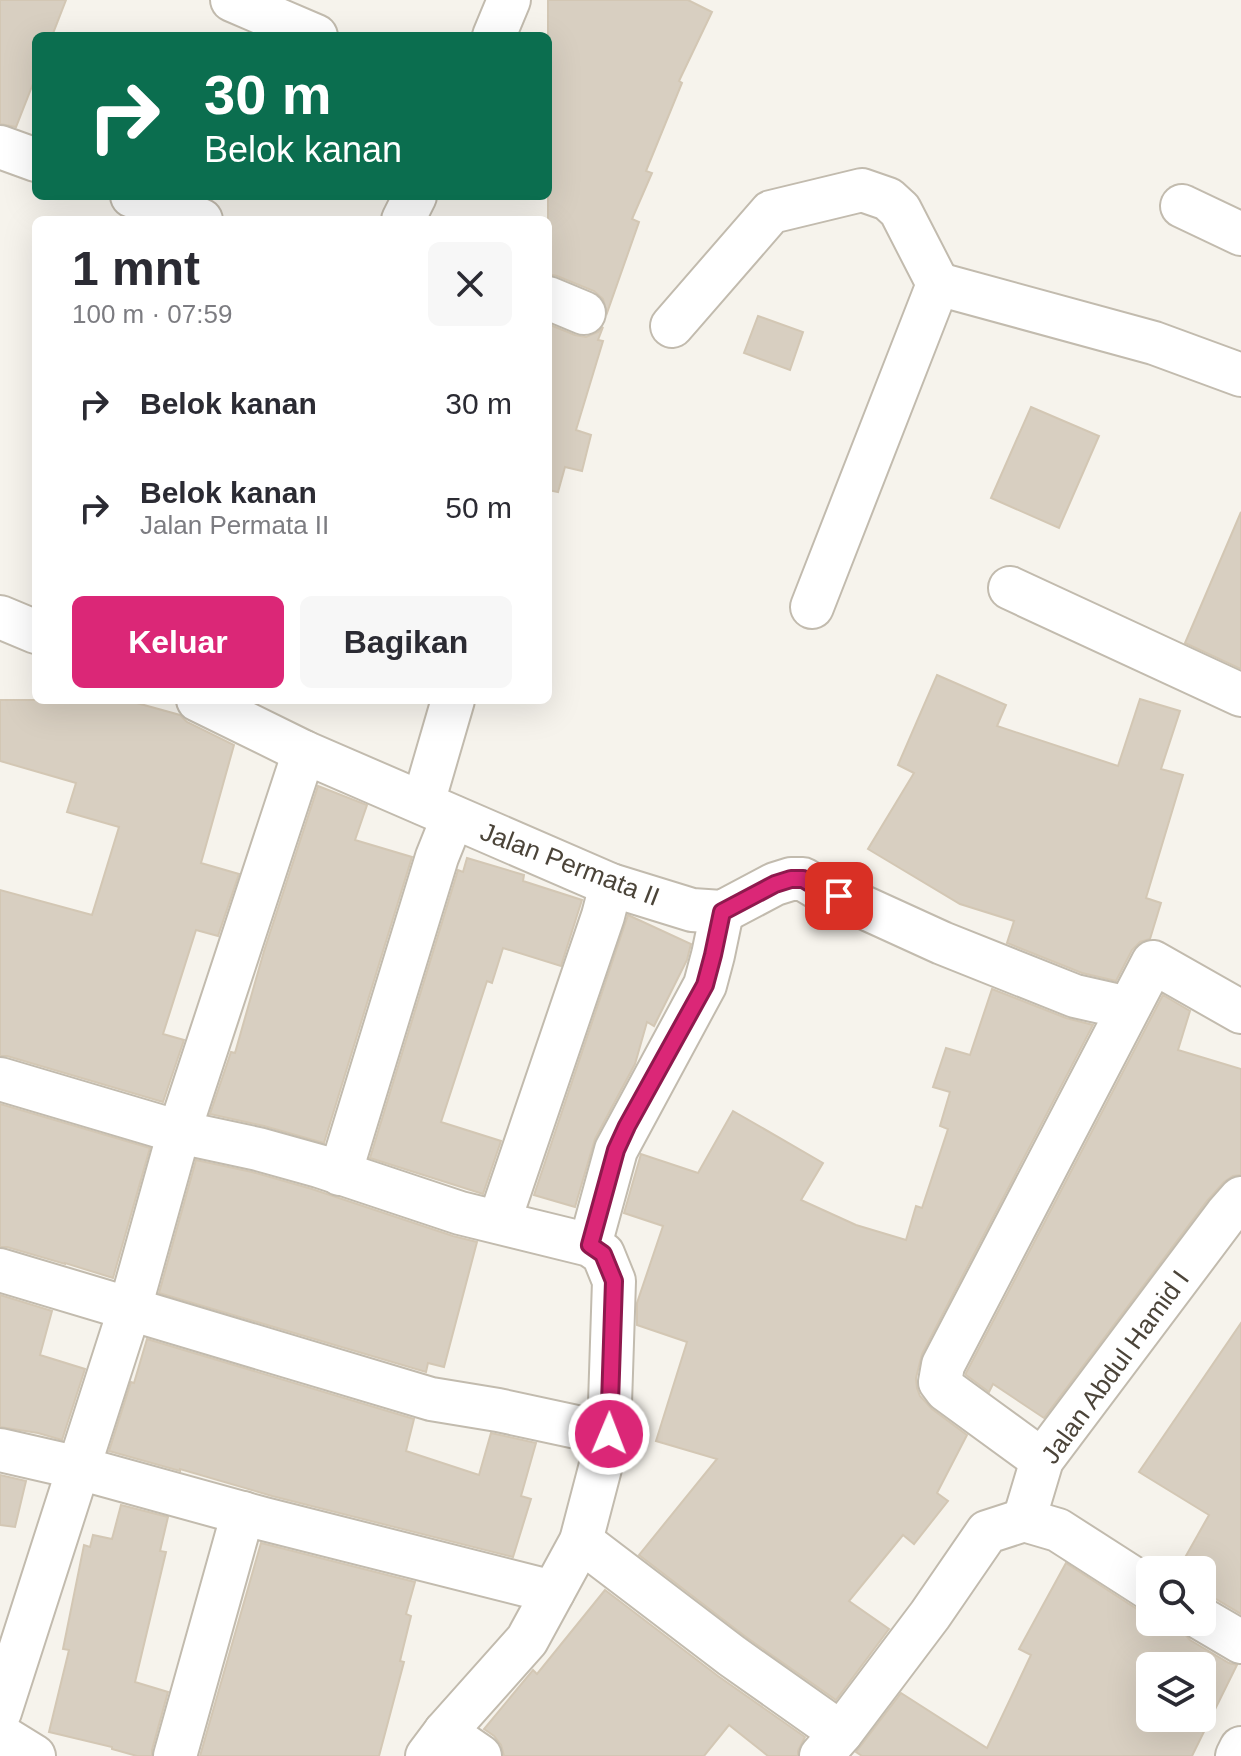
<!DOCTYPE html>
<html lang="id">
<meta charset="utf-8">
<style>
body{margin:0;font-family:Helvetica,sans-serif;background:#f7f7f7;color:#2b2b33;height:100vh;display:flex;flex-direction:column;font-size:30px;white-space:nowrap}
*{box-sizing:border-box;margin:0}
p{font-size:26px;color:#7c7c81}
.icon{flex:none;width:44px;height:44px;fill:none;stroke:currentColor;stroke-width:2;stroke-linecap:round;stroke-linejoin:round}
.map{position:relative;flex:1;overflow:hidden}
.sheet{position:absolute;left:32px;top:216px;width:520px;height:488px;display:flex;flex-direction:column;background:#fff;border-radius:12px;box-shadow:0 8px 32px #0002}
.sheet>*{flex:none}
.hud{position:absolute;left:32px;top:32px;width:520px;height:168px;border-radius:12px;box-shadow:0 8px 32px #0002;background:#0b6e4f;color:#fff;overflow:hidden}
.buttons{position:absolute;left:1136px;top:1556px;display:grid;gap:16px}
.buttons a{display:grid;place-items:center;width:80px;height:80px;border-radius:12px;background:#fff;box-shadow:0 8px 32px #0002;font-size:40px}
.pin{position:absolute;display:grid;place-items:center;width:68px;height:68px;color:#fff;margin:-34px;border-radius:16px;box-shadow:0 4px 12px #0006}
.me{position:absolute;width:88px;margin:-44px;rotate:1deg;stroke-linejoin:round;filter:drop-shadow(0 0 6px #0008)}
.turn{display:flex;align-items:center;gap:28px;height:168px;padding:0 40px;font-size:36px}
.turn .icon{width:104px;height:104px;stroke-width:2.5}
.turn b{display:block;font-size:56px;line-height:68px}
.round{display:grid;place-items:center;flex:none;width:84px;height:84px;border-radius:12px;background:#f7f7f7}
.summary{display:flex;align-items:center;justify-content:space-between;height:136px;padding:0 40px}
h1{font-size:48px;font-weight:800;line-height:60px}
.cta{display:flex;gap:16px;margin-top:auto;padding:16px 40px}
.cta a{flex:1;height:92px;border-radius:12px;background:#db2777;color:#fff;font-size:32px;font-weight:800;line-height:92px;text-align:center}
.cta a+a{background:#f7f7f7;color:#2b2b33}
ul{padding:0;list-style:none}
li{display:flex;align-items:center;gap:24px;height:104px;padding:0 40px}
li div{flex:1}
li b{display:block;font-size:30px}
li em{font-style:normal}
.map>svg:first-child{display:block}
</style>
<div class="map">
<svg width="1241" height="1756" viewBox="0 0 1241 1756">
<rect width="100%" height="100%" fill="#f6f3ec"/>
<g fill="#d8cfc1" stroke="#d3c7b4" stroke-width="2" fill-rule="evenodd">
<path d="M0,0H66L52,36H36V76L16,127L0,124Z"/>
<path d="M548,0H688L712,12L679,81L682,83L646,171L652,173L632,219L639,222L607,313L603,299L594,291L557,276L548,274Z"/>
<path d="M758,316L803,332L790,370L744,353Z"/>
<path d="M548,324L575,335L586,337L598,332L603,327L598,340L603,341L576,430L591,435L582,471L565,467L558,492L548,490Z"/>
<path d="M1031,407L1099,436L1059,528L991,498Z"/>
<path d="M1241,512V669L1185,643Z"/>
<path d="M937,675L1006,705L997,726L1118,766L1140,699L1180,711L1161,769L1183,775L1146,898L1161,903L1150,939L1140,942L1132,950L1116,981L1082,973L1007,943L1014,921L960,904L868,849L914,773L898,765Z"/>
<path d="M0,700H126L180,715L187,722L234,745L201,863L239,874L218,936L196,930L163,1034L184,1040L163,1102L7,1056H0V890L92,915L119,827L67,812L76,783L0,761Z"/>
<path d="M318,786L367,805L355,840L412,857L324,1143L264,1126L210,1114L231,1052L235,1053L264,951Z"/>
<path d="M467,858L524,875L523,881L582,900L561,966L503,948L492,983L487,981L441,1122L501,1141L483,1194L370,1158L458,870L463,872Z"/>
<path d="M628,915L691,944L687,960L654,1026L647,1022L635,1064L595,1139L575,1207L534,1195Z"/>
<path d="M992,989L1066,1018L1093,1025L922,1354L916,1378L917,1388L920,1396L932,1409L967,1435L937,1493L948,1501L914,1544L903,1535L849,1601L889,1629L836,1700L746,1637L639,1555L717,1459L656,1441L687,1342L637,1325V1303L663,1226L624,1213L641,1154L698,1173L733,1111L823,1163L801,1200L856,1225L906,1240L916,1206L922,1208L948,1129L940,1126L950,1092L933,1087L946,1048L970,1055Z"/>
<path d="M1163,995L1190,1011L1178,1050L1241,1069V1175L1233,1176L1224,1182L1207,1201L1044,1418L993,1384L989,1392L966,1375V1373Z"/>
<path d="M0,1104L150,1148L113,1278L65,1263V1264L7,1247H0Z"/>
<path d="M196,1160L252,1172L312,1189L453,1236L477,1242L444,1367L428,1363L426,1372L159,1293Z"/>
<path d="M0,1295L52,1311L40,1355L85,1369L62,1440L38,1433L0,1427Z"/>
<path d="M1241,1323V1614L1214,1598L1202,1595V1570H1178L1209,1515L1139,1472Z"/>
<path d="M147,1339L414,1419L406,1451L479,1475L491,1433L536,1443L521,1496L531,1499L513,1557L272,1496L180,1469V1471L109,1451L131,1382L134,1383Z"/>
<path d="M0,1475L26,1481L15,1527L0,1525Z"/>
<path d="M121,1505L168,1517L160,1551L166,1552L135,1682L168,1692L152,1750V1756H137L112,1749V1747L49,1732L69,1650L63,1649L84,1545L90,1547L93,1535L112,1539Z"/>
<path d="M261,1543L415,1582L406,1614L411,1616L400,1661L404,1662L379,1756H200Z"/>
<path d="M1066,1563L1137,1609L1150,1613V1622H1179L1182,1631L1190,1640L1229,1663L1237,1665L1192,1756H862L856,1752L901,1693L987,1748L1031,1655L1019,1649ZM1150,1666H1202V1718H1150Z"/>
<path d="M605,1590L718,1676L805,1737L798,1751V1756H768L729,1725L704,1756H504L501,1745L494,1736L484,1729L533,1670L537,1674Z"/>
</g>
<g fill="none" stroke-linecap="round" stroke-linejoin="round">
<g stroke="#c2bbae" stroke-width="46">
<g id="minor">
<path d="M232,0L316,36"/>
<path d="M494,36L509,0"/>
<path d="M0,147L36,160"/>
<path d="M132,196L201,220"/>
<path d="M1182,206L1241,234"/>
<path d="M403,220L415,196"/>
<path d="M938,284L1154,343L1241,375"/>
<path d="M548,298L584,313"/>
<path d="M672,326L771,212L862,190L888,199L900,210L938,284L812,607"/>
<path d="M1010,588L1241,695"/>
<path d="M0,617L36,632"/>
<path d="M198,700L304,752L611,885L692,910L722,912L775,884L791,879H803L818,888L839,896L942,943L1075,996L1128,1008"/>
<path d="M423,803L453,700"/>
<path d="M0,1079L179,1132L258,1149L319,1166L460,1213L590,1245L603,1254L614,1281L609,1434L581,1541L527,1640L445,1732L427,1756"/>
<path d="M340,1174L437,857L453,817"/>
<path d="M499,1222L603,916L611,885"/>
<path d="M590,1245L616,1150L705,985L713,955L722,912"/>
<path d="M0,1270L431,1399L498,1410L609,1434"/>
<path d="M0,1450L79,1468L264,1519L553,1592"/>
<path d="M1042,1460L946,1390L940,1382L943,1365L1153,962L1241,1012"/>
<path d="M1024,1520L1042,1460L1226,1215L1241,1198"/>
<path d="M1024,1520L1058,1530L1150,1589"/>
<path d="M581,1541L732,1656L841,1733"/>
<path d="M1202,1619L1241,1642"/>
<path d="M0,1712L130,1308L179,1132L304,752"/>
<path d="M445,1732L480,1756"/>
<path d="M0,1735L34,1756"/>
<path d="M175,1756L243,1513"/>
<path d="M821,1756L841,1733L930,1615L987,1532L1024,1520"/>
<path d="M1237,1756L1241,1748"/>
</g>
</g>
<use href="#minor" stroke="#fff" stroke-width="42"/>
</g>
<g fill="none" stroke-linecap="round" stroke-linejoin="round">
<g stroke="#8e194d" stroke-width="20">
<path id="route" d="M609,1434L614,1281L603,1254L590,1245L616,1150L627,1126L705,985L713,955L722,912L775,884L791,879H803L818,888L839,896"/>
</g>
<use href="#route" stroke="#db2777" stroke-width="14"/>
</g>
<g text-anchor="middle" dominant-baseline="central" stroke-width="7" stroke-linejoin="round" paint-order="stroke">
<g font-size="26" fill="#4b4439" stroke="#fff">
<text transform="translate(570 864) rotate(21)">Jalan Permata II</text>
<text transform="translate(1115 1367) rotate(-54)">Jalan Abdul Hamid I</text>
</g>
</g>
</svg>
<div class="buttons">
<a><svg class="icon" aria-label="search" viewBox="0 0 24 24"><circle cx="10" cy="10" r="6"/><path d="M15 15l6 6"/></svg></a>
<a><svg class="icon" aria-label="layers" viewBox="0 0 24 24"><path d="M12 4l9 5-9 5-9-5zM3 14l9 5 9-5"/></svg></a>
</div>
<div class="pin" style="left:839px;top:896px;background:#d93025"><svg class="icon" aria-label="arrive" viewBox="0 0 24 24"><path d="M6 21V4h12l-3 4 3 4H6"/></svg></div>
<svg class="me" style="left:609px;top:1434px" viewBox="-20 -20 40 40"><circle r="17" fill="#db2777" stroke="#fff" stroke-width="3"/><path d="M0-11L8 9 0 5-8 9z" fill="#fff"/></svg>
<div class="hud">
<div class="turn"><svg class="icon" aria-label="right" viewBox="0 0 24 24"><path d="M7 20v-9h11M14 6l5 5-5 5"/></svg><div><b>30 m</b>Belok kanan</div></div>
</div>
<section class="sheet">
<div class="summary"><div><h1>1 mnt</h1><p>100 m · 07:59</p></div><a class="round"><svg class="icon" aria-label="close" viewBox="0 0 24 24"><path d="M6 6l12 12M18 6L6 18"/></svg></a></div>
<ul>
<li><svg class="icon" aria-label="right" viewBox="0 0 24 24"><path d="M7 20v-9h11M14 6l5 5-5 5"/></svg><div><b>Belok kanan</b></div><em>30 m</em></li>
<li><svg class="icon" aria-label="right" viewBox="0 0 24 24"><path d="M7 20v-9h11M14 6l5 5-5 5"/></svg><div><b>Belok kanan</b><p>Jalan Permata II</p></div><em>50 m</em></li>
</ul>
<div class="cta"><a>Keluar</a><a>Bagikan</a></div>
</section>
</div>
